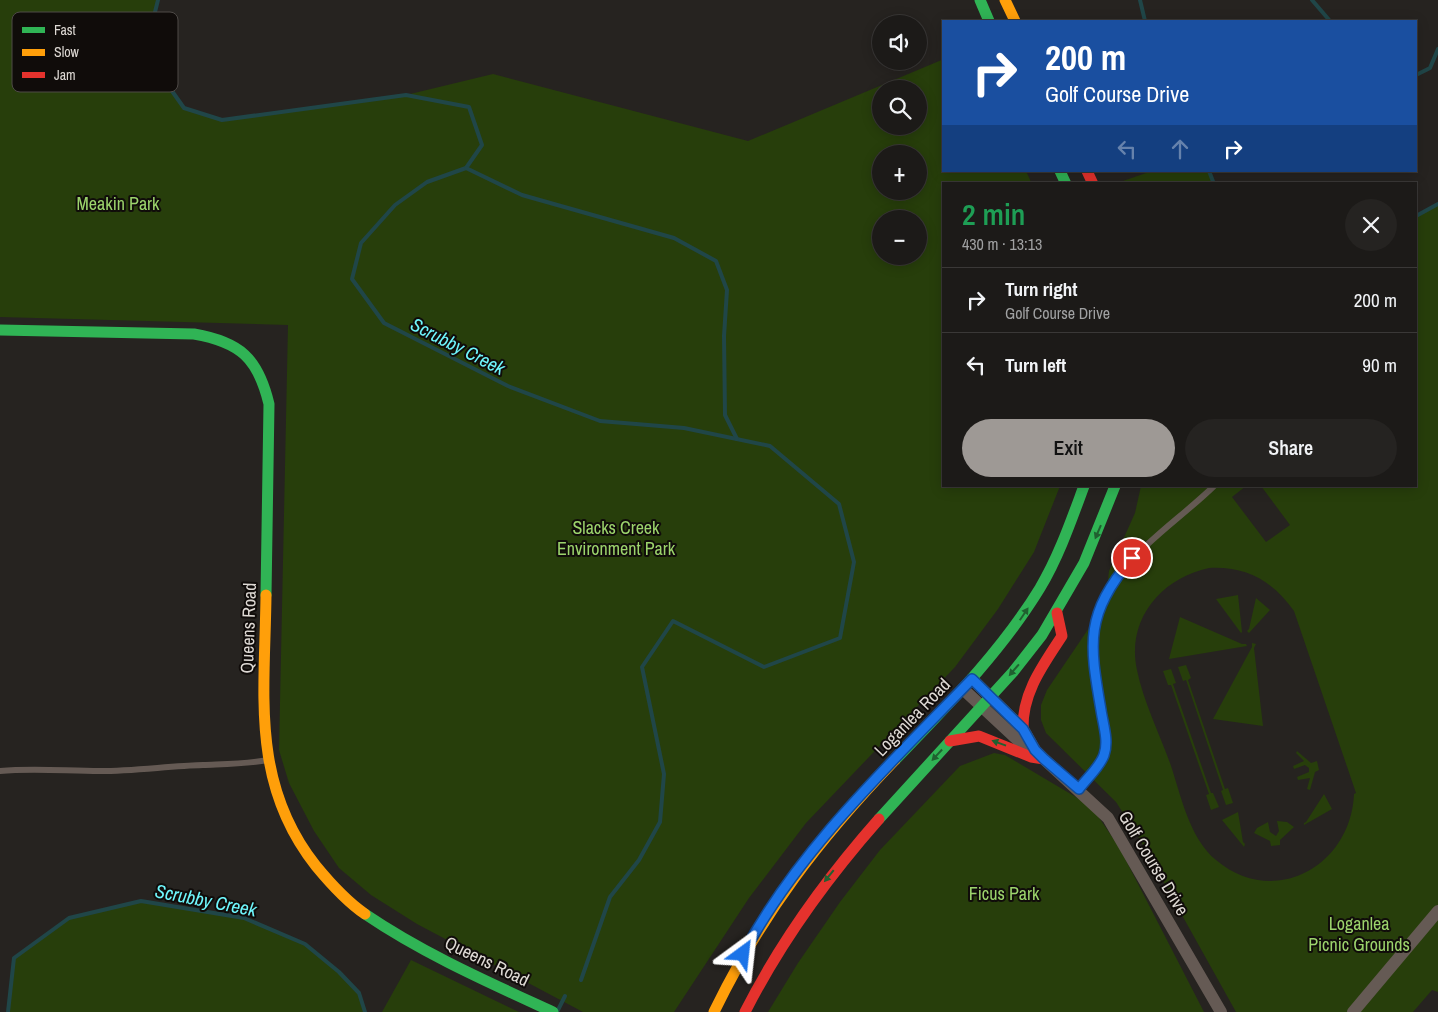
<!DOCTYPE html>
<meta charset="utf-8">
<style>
body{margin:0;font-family:"Archivo Narrow",sans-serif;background:#252321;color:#f1f3f6;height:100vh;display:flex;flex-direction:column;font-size:19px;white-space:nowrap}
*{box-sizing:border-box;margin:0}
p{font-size:16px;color:#a0a1a2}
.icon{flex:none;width:28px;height:28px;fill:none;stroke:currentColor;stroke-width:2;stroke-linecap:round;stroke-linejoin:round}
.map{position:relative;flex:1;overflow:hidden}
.drawer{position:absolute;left:942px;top:182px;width:475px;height:305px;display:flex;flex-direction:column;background:#1c1a18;border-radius:0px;box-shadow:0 2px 12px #0003,0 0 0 1px #3a3837}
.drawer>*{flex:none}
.hud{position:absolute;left:942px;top:20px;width:475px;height:152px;border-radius:0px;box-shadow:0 2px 12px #0003,0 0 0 1px #3a3837;background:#1a4fa0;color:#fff;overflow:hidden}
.fabs{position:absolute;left:872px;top:15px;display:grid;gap:10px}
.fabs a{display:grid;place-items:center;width:55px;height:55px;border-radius:50%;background:#1c1a18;box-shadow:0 2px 12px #0003,0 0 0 1px #3a3837;font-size:25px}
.pin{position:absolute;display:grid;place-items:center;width:42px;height:42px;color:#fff;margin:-21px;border:2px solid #fff;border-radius:50%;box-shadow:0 1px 5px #0007}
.me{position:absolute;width:55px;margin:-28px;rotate:30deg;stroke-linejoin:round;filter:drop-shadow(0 0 4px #0008)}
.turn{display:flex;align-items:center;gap:18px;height:105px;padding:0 20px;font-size:22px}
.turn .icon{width:65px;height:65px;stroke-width:2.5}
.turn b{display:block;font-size:35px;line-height:42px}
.lanes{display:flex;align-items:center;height:48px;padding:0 20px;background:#0003;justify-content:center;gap:25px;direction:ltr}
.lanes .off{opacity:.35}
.round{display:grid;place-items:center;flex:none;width:52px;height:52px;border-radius:26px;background:#252321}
.overview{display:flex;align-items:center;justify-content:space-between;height:85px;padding:0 20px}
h1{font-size:30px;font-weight:600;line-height:38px;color:#1e9e55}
.button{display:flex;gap:10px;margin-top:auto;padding:10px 20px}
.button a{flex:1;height:58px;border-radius:30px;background:#9e9995;color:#111;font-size:20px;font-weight:600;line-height:58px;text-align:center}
.button a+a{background:#252321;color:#f1f3f6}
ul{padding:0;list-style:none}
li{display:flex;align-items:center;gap:15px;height:65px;padding:0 20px;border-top:1px solid #3a3837}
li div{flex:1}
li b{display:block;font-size:19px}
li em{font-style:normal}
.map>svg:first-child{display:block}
</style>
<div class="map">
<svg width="1438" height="1012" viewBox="0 0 1438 1012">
<rect width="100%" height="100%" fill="#262320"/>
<g fill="#273e0b" fill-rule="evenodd">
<path d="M0,0H158L151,28L155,67L184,108L222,120L406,95L493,74L748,141L944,59V171H1026L1032,184H944V486H1060L1034,552L998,609L955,667L806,823L749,898L674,1012H583L417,924L371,895L339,868L314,831L289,783L279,750L288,325L0,317ZM881,89H919V126H881ZM881,154H919V191H881ZM881,219H919V256H881Z"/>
<path d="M1152,171H1209L1214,184H1121L1120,182Z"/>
<path d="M1438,204V992L1432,990L1413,1012H1236L1139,838L1116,802L1046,733L1041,720V705L1047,690L1093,622L1107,589L1109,571L1135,513L1141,486H1246L1232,497L1266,542L1290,525L1261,486H1416V216ZM1209,568C1246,566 1273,581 1294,611L1356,793L1354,794C1351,866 1274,909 1216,860C1189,838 1181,795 1170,763C1159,733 1143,700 1137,670C1126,620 1161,578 1209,568Z"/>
<path d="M1238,595L1242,632L1241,633L1216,599Z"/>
<path d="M1256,598L1270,610L1249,633L1247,631L1249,629Z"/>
<path d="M1180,617L1242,644H1246L1247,646L1169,659Z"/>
<path d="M1252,643L1256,644L1254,648L1263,726L1213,719L1252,647Z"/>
<path d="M1186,665L1191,678L1188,680L1225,789L1228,788L1233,803L1226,805L1221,791L1223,790L1186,680L1183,681L1178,667Z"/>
<path d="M1171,669L1176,683L1173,684L1211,793H1213L1219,807L1211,810L1206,795L1209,794L1171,685H1168L1163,671Z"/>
<path d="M1297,751L1311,763L1317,761L1319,770L1315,772L1310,790L1307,789L1310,778L1298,780L1297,777L1309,772V768L1305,765L1294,769L1293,766L1304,761L1296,753Z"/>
<path d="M994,753L1005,755L1091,806L1119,847L1204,1012H768L798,963L840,902L880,850L960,766Z"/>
<path d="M1324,794L1332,809L1304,825V823L1306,822Z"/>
<path d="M1238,812L1243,842L1245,844L1244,847L1222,820Z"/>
<path d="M1277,821L1287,822L1294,827L1280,840V845L1271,846L1270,841L1254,833L1257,828L1268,822L1270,832L1276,836L1279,831Z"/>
<path d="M141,901L244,918L305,944L339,972L359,993L365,1012H8L14,958L69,918Z"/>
<path d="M411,960L519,1012H382Z"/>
</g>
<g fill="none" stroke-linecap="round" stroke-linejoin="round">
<g stroke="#204648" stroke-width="4">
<path d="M158,0L151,28L155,67L184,108L222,120L406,95L469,107L482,145L466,168L427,182L395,205L361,243L352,279L384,323L508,386L600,421L684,428L770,446L839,504L854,562L840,638L764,667L673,621L642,667L664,774L660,822L639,860L610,897L581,980"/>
<path d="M1140,0L1145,21"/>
<path d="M1312,0L1330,21"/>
<path d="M1416,75L1430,68L1438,49"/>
<path d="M466,168L522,195L674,238L716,261L727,290L724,336L725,415L737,439"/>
<path d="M1209,171L1214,184"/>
<path d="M1416,216L1438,204"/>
<path d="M558,1010L565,996"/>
<path d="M8,1012L14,958L69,918L141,901L244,918L305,944L339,972L359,993L365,1012"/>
</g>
<g stroke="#655a54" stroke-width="6">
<path d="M0,771C33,768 66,771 100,771C134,771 169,766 203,765C225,764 246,764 268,760"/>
<path d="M1079,789C1086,779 1099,767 1104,755C1114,729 1086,666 1092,631C1106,564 1169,530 1214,486"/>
</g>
<g stroke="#655a54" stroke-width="12">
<path d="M972,679L1023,729L1035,750L1044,759L1108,818L1221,1012"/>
<path d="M963,689L1020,742L1035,750"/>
<path d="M1353,1012L1438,911"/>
</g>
<g stroke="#30b455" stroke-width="11">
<path d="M980,0L989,21"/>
<path d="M1060,171L1066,184"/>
<path d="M0,330L194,334C240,342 258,358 269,404L266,595"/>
<path d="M895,760C947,706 1001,652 1040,588C1059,556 1071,521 1084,486"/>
<path d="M879,819L1013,672L1042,635L1084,563L1115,486"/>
<path d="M365,914C424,954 488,982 553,1012"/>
</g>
<g stroke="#ff9f0a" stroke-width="11">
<path d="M1005,0L1015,21"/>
<path d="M266,595C265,693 250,783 316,866C330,883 346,901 365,914"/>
<path d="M714,1012C762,913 819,839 895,760"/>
</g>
<g stroke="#e5322d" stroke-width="11">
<path d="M1087,171L1093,184"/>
<path d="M1023,729C1022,693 1043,665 1062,636L1057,613"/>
<path d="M950,741L979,736L1031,757L1044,759"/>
<path d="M745,1012C781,941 826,879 879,819"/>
</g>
</g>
<defs><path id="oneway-solid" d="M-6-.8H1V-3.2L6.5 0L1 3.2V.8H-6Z" transform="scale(1.25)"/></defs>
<g fill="#206030">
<use href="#oneway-solid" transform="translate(1098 532) rotate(113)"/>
<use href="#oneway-solid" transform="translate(1024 614) rotate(-56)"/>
<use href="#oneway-solid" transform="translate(1014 670) rotate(131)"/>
<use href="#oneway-solid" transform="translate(999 743) rotate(-160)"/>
<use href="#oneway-solid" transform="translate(937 755) rotate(133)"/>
<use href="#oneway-solid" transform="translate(829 876) rotate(129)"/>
</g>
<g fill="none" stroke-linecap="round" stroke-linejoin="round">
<g stroke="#114b97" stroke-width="12">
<path id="route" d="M743,954C799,849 890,764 972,679L1023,729L1035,750L1044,759L1079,789C1086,779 1100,767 1104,755C1109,741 1103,724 1101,710C1089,641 1085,615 1132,558"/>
</g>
<use href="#route" stroke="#1a73e8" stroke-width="9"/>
</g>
<g text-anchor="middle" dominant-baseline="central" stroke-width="4" stroke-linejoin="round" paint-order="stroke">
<g font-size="18" fill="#9cd46c" stroke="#100c0a">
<text x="118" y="203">Meakin Park</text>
<text x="616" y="527">Slacks Creek<tspan x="616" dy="21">Environment Park</tspan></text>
<text x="1004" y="893">Ficus Park</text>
<text x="1359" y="923">Loganlea<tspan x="1359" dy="21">Picnic Grounds</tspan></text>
</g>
<g font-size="18" fill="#ded9d4" stroke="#100c0a">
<text transform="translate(248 628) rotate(-88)">Queens Road</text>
<text transform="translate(912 717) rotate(-46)">Loganlea Road</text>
<text transform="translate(1154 863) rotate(59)">Golf Course Drive</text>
<text transform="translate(487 961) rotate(26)">Queens Road</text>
</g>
<g font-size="19" font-style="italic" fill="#6ff7fd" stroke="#100c0a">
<text transform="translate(458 346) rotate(27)">Scrubby Creek</text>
<text transform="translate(206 900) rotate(11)">Scrubby Creek</text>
</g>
</g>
<rect x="12" y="12" width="166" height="80" rx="8" fill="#100c0a" stroke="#4e4a47" stroke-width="1"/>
<rect x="22" y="27" width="23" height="6" fill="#30b455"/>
<rect x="22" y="49" width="23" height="7" fill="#ff9f0a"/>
<rect x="22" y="72" width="23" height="6" fill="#e5322d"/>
<g font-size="14" fill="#ded9d4">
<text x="54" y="35">Fast</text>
<text x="54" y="57">Slow</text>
<text x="54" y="80">Jam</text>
</g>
</svg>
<div class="fabs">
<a><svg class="icon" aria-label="sound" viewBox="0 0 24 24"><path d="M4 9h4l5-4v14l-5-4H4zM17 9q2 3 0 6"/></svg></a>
<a><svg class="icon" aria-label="search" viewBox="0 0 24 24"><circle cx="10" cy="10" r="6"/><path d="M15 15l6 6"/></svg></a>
<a>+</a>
<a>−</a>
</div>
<div class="pin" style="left:1132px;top:558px;background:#d93025"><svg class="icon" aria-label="arrive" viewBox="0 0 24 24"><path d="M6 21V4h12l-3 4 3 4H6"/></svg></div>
<svg class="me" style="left:743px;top:954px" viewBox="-20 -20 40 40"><path d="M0-17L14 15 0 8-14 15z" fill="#1a73e8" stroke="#fff" stroke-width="4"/></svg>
<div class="hud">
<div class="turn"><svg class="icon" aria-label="right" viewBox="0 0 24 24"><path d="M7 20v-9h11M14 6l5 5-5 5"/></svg><div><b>200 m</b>Golf Course Drive</div></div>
<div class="lanes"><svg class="icon off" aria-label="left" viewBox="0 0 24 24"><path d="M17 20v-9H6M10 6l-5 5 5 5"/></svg><svg class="icon off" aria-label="ahead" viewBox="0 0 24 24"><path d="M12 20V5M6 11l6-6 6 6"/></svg><svg class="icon" aria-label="right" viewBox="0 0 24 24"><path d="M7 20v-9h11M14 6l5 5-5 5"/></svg></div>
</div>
<section class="drawer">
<div class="overview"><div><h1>2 min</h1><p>430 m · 13:13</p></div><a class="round"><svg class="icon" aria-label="close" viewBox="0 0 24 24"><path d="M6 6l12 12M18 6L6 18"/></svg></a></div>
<ul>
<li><svg class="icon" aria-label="right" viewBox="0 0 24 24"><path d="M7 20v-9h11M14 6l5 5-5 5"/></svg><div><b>Turn right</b><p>Golf Course Drive</p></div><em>200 m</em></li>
<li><svg class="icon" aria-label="left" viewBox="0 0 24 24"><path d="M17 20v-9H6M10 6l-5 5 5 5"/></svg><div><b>Turn left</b></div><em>90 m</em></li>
</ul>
<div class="button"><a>Exit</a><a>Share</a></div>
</section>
</div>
